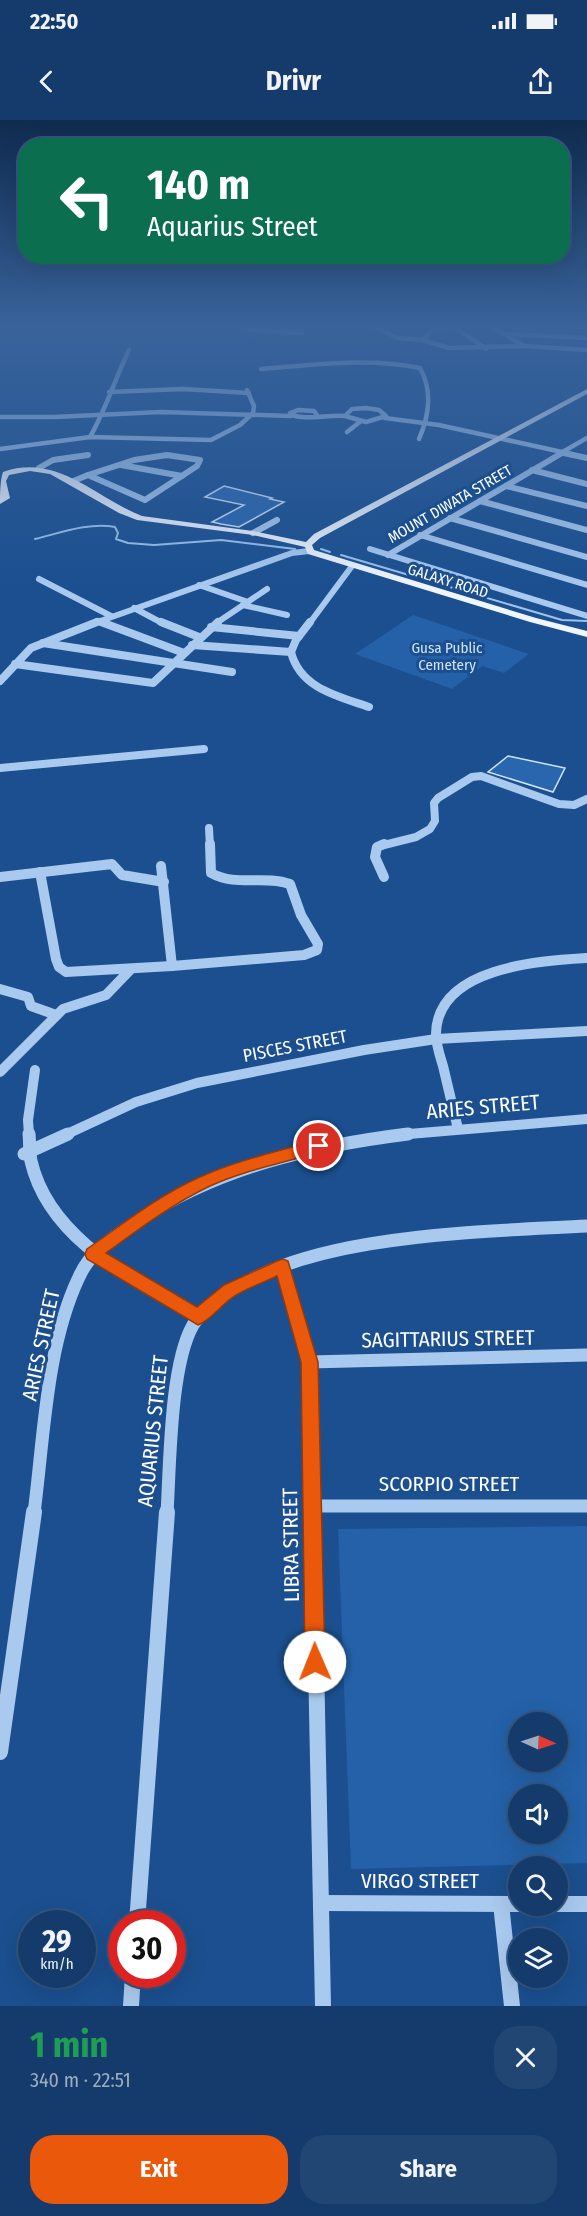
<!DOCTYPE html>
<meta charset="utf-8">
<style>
body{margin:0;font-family:"Fira Sans Condensed",sans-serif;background:#214673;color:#f1f3f6;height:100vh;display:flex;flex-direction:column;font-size:22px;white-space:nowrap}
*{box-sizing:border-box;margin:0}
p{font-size:20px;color:#9dadc1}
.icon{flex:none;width:33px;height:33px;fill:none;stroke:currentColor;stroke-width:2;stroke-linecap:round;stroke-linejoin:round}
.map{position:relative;height:1886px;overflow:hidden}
.details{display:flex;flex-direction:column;background:#143b6b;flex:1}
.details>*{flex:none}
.banner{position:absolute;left:18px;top:18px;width:552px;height:126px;border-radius:24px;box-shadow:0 6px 24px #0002,0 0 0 2px #33557e;background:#0b6e4f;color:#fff;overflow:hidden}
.needle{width:39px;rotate:93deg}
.tools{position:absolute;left:508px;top:1592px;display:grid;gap:12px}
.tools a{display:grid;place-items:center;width:60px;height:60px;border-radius:50%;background:#143b6b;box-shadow:0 6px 24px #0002,0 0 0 2px #33557e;font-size:30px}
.speed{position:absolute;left:18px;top:1790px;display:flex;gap:12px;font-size:30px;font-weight:700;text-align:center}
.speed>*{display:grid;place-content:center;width:78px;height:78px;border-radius:50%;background:#143b6b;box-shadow:0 6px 24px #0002,0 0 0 2px #33557e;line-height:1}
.speed small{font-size:15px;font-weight:400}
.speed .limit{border:9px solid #d22;background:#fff;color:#111}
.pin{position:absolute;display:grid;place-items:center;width:51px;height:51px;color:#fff;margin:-26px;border:3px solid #fff;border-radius:50%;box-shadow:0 2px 6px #0007}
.me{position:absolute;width:66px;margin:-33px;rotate:359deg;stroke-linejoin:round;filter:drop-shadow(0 0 4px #0008)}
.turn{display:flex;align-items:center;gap:21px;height:126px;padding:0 30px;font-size:27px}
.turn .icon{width:78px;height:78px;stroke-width:2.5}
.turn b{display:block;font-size:42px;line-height:51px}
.round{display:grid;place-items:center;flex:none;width:63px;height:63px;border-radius:24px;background:#214673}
.head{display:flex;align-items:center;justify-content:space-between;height:102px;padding:0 30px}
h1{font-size:36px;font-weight:700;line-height:45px;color:#1e9e55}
.cta{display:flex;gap:12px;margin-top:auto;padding:12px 30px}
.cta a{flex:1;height:69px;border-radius:24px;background:#ea580c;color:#fff;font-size:24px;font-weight:700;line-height:69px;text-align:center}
.cta a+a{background:#214673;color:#f1f3f6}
.status{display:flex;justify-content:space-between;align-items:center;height:42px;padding:0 30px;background:#143b6b;direction:ltr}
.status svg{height:16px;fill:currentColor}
header{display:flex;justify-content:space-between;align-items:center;height:78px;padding:0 30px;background:#143b6b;font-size:27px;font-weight:700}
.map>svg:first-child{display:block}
</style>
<div class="status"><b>22:50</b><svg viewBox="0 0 49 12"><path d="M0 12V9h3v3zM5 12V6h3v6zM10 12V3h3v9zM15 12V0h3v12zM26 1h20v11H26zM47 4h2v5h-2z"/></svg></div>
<header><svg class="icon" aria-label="back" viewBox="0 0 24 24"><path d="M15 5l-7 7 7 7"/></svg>Drivr<svg class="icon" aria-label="share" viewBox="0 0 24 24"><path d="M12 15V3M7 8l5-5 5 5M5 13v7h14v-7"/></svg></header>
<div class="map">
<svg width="587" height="1886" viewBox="0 0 587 1886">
<rect width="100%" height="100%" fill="#1b4f8f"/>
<g fill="#2461a8" fill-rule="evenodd">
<path d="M413,495L529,534L504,553L482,546L452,569L355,534Z"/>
<path d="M587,1406V1743L351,1749L338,1409ZM519,1602H558V1641H519ZM519,1674H558V1713H519Z"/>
</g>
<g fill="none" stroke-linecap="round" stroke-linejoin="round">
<g stroke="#9cc4f0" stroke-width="2">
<path d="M35,419C60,413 89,402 115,407L118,413L116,419L128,423L154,425L221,420L295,429"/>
<path d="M321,429L330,432"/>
<path d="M341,435L562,500L587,501"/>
</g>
</g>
<g fill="#2a66ad" stroke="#cfe3fa" stroke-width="1.5">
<path d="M224,366L272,378L270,379L284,382L239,407L221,404L212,402L244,385L205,377Z"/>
<path d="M508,636L565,648L553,672L488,652Z"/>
</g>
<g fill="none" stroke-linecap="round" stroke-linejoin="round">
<g stroke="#a9c9ee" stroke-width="4.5">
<path d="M314,204H317"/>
<path d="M369,204L398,218L423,220L449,228L524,226"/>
<path d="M450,204L486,229"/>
<path d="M487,204L524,226L587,230"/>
<path d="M545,204L587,207"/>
<path d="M242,209L302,213"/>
<path d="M506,214L587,218"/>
<path d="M423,220L432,210L454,204"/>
<path d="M261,249C313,245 369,237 420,248C433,271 429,296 419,319"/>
<path d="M109,272L183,269L249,273"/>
<path d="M366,288L379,290L386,296L366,302L345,296L352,289Z"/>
<path d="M317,295L314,291L298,290L290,293C300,302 329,294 345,296"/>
<path d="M0,297H54L161,292L291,296"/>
<path d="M385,298L439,305L571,334"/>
<path d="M347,312L361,301"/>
<path d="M90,317C106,289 115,259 129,230"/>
<path d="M0,329L90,317L211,320L240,305L253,293L254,286L247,270"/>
<path d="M559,334L587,318"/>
</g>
<g stroke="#a9c9ee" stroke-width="6">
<path d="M564,333L587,338"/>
<path d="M167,335L200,340L197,346L145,380L88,355L134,340Z"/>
<path d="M121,345L182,356"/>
<path d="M39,348L53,340L88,335"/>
<path d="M532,350L587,364"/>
<path d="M71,362L88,355"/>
<path d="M506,366L587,386"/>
<path d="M480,381L587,410"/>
<path d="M450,398L587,437"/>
<path d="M253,413L277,400"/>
<path d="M420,415L587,465"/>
<path d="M370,429L587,496"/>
<path d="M388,435L562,333"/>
<path d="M39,459L111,496"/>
<path d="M199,465L248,482"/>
<path d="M243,485L287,495"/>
<path d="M134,488L164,504"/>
<path d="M97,501L105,504"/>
<path d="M92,504L292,433L309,431"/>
<path d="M215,504L267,469"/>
<path d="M309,504L352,446"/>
</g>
<g stroke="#a9c9ee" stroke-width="8">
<path d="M101,502L184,533"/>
<path d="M161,502L199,517"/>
<path d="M211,507L299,516"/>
<path d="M43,523L232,552"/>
<path d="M192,525L291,532L296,520L310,502"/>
<path d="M291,532C300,568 337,576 369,587"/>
<path d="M15,544L153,563L218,502"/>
<path d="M0,561L31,528L97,502"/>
<path d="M0,648L204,629"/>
<path d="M209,708L210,726"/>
<path d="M380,726L416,717L430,709L435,701L434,683L438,678L472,657L481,656L559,684L574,685L587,679"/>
</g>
<g stroke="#a9c9ee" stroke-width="10">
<path d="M384,724L377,727L375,737L384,757"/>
<path d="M161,746L172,846L304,835L317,830L318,824L301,795L290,764C264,755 236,767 211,753L210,724"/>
<path d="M40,752L56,839L59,847L66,852L172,846"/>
<path d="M0,757L112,744L122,755L164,762"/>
<path d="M0,869L28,877L31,886L56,895"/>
<path d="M0,952L63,889L106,875L131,849"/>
<path d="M458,1009C453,988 448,967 443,946C440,936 436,925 436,914C437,847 539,841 587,838"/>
<path d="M29,1015L28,1000L35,950"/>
<path d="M65,1015L136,982L197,963L364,930L436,919L587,911"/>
<path d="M397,1015L587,999"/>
</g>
<g stroke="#a9c9ee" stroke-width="13">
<path d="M29,1014C30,1022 29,1032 31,1041C49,1120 135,1160 198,1197"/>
<path d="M24,1034L68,1014"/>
<path d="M283,1146L310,1242L313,1393"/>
<path d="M310,1242L587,1235"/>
<path d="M311,1386H587"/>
<path d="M34,1393C44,1317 46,1226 79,1157C91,1130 114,1117 137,1101C219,1047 312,1026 408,1014"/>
<path d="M167,1393C170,1345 170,1245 193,1205C198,1196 206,1190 215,1183C296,1113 482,1112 587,1106"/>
</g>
<g stroke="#a9c9ee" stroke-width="16">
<path d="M313,1392L323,1886"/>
<path d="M0,1632L34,1392"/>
<path d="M321,1783L519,1784"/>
<path d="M501,1784L512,1886"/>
<path d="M558,1784H587"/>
<path d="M137,1803L167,1392"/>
<path d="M131,1886L133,1854"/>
</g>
<path fill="#f0f6ff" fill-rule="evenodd" d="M587,269V274L320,418L312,425L314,430L536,498L587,511V517L530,502L308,434L305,427L253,415L137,400L119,393L50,354L30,351L9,355L6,361L10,378L0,384C0,376 0,360 3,352C57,333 94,377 142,396L253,411L306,422L314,414Z"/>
</g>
<linearGradient id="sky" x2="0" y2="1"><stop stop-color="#0f2b4f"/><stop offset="0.44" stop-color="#39639b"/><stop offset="1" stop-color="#39639b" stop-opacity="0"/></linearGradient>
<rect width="587" height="468" fill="url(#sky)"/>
<path fill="#ea580c" stroke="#983908" stroke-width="1.5" d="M319,1020L324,1022L326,1026L324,1030C286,1043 247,1049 210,1066C172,1084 139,1109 106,1133L197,1187L224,1165L277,1141L283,1139L288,1141L318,1242L325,1542L322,1549L315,1552L308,1549L305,1542L301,1242L277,1156C263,1163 246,1168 233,1177C221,1185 211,1200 198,1205L87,1139L85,1134L87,1129C124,1103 159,1075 200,1057C238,1040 279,1031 319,1020Z"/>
<g text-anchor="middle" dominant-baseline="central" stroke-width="6" stroke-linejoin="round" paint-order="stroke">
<g font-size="15" fill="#fff" stroke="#1b4f8f">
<text transform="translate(450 384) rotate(-30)">MOUNT DIWATA STREET</text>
<text transform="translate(448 461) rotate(17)">GALAXY ROAD</text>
</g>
<g font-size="15" fill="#cfe3fa" stroke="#1b4f8f">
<text x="447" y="528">Gusa Public<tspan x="447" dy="17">Cemetery</tspan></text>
</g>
<g font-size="18" fill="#fff" stroke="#1b4f8f">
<text transform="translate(295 926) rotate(-11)">PISCES STREET</text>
</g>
<g font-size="21" fill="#fff" stroke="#1b4f8f">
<text transform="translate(483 987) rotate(-5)">ARIES STREET</text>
<text transform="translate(448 1219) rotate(-1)">SAGITTARIUS STREET</text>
<text transform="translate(41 1225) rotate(-78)">ARIES STREET</text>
<text transform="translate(153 1311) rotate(-84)">AQUARIUS STREET</text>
<text x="449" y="1364">SCORPIO STREET</text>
<text transform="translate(291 1425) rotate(-91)">LIBRA STREET</text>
<text x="420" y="1761">VIRGO STREET</text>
</g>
</g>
</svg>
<div class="tools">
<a><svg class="needle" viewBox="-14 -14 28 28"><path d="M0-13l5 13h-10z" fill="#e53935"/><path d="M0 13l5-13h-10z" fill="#9dadc1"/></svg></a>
<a><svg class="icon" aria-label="sound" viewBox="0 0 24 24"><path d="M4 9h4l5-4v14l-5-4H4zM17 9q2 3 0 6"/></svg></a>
<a><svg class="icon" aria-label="search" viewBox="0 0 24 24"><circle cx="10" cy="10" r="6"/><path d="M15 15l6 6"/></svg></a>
<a><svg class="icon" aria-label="layers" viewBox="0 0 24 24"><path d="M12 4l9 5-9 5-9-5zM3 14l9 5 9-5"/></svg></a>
</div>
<div class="speed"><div>29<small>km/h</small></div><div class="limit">30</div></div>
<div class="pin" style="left:319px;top:1026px;background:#d93025"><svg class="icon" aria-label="arrive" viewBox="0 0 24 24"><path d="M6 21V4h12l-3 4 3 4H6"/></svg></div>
<svg class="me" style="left:315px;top:1542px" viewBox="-20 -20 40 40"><circle r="19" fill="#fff"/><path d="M0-13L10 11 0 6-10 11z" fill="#ea580c"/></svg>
<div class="banner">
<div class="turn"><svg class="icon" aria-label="left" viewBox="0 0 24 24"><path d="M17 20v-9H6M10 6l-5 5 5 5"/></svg><div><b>140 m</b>Aquarius Street</div></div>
</div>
</div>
<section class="details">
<div class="head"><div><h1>1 min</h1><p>340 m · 22:51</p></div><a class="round"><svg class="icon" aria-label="close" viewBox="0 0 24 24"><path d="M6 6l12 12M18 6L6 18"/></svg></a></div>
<div class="cta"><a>Exit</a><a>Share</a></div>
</section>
